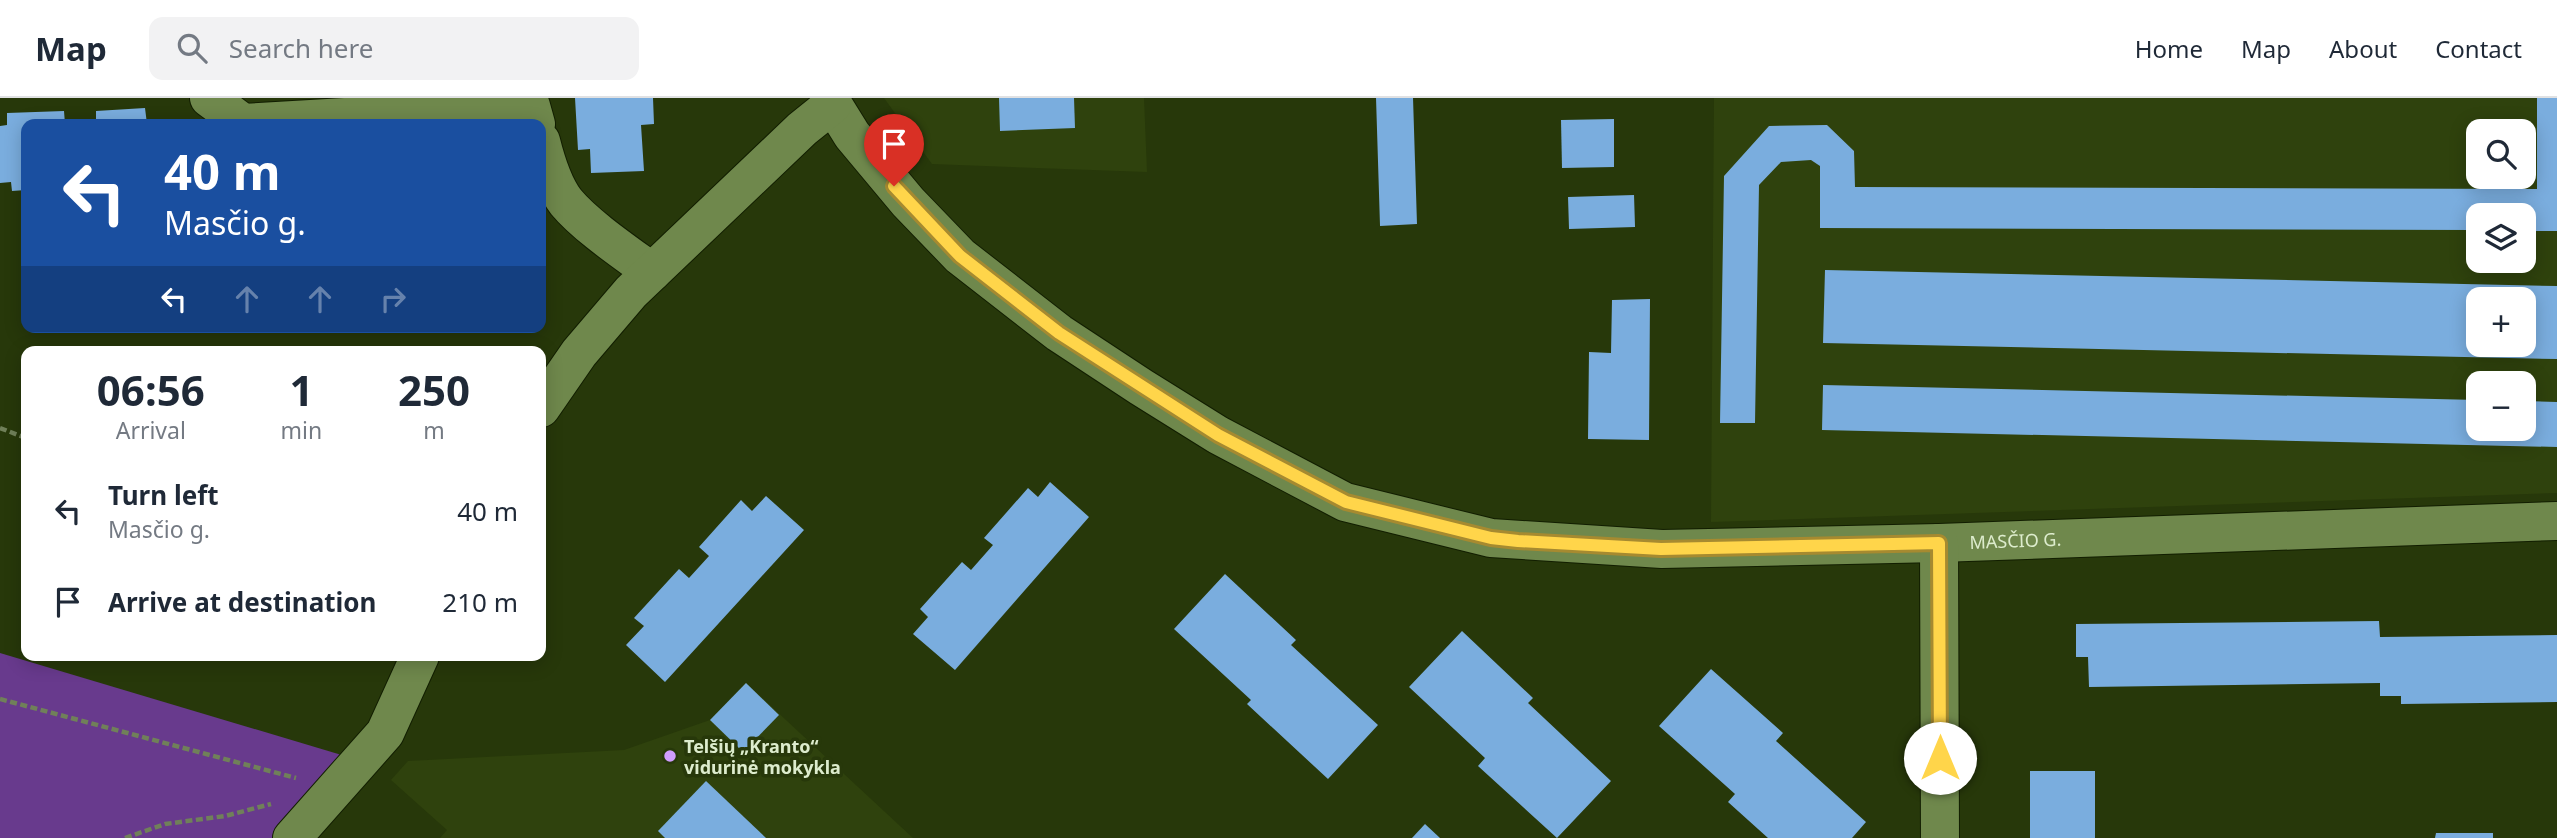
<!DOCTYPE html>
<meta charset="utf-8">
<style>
body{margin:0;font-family:"Noto Sans",sans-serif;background:#f2f2f3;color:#1f2937;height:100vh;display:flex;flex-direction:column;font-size:26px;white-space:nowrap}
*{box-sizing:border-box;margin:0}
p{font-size:23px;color:#747a83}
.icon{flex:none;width:38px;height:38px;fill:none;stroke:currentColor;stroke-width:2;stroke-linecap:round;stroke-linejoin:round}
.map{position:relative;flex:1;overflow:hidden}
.panel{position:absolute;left:21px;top:248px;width:525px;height:315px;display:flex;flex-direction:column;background:#fff;border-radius:14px;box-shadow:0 4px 18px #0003}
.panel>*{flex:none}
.banner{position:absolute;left:21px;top:21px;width:525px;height:214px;border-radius:14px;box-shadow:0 4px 18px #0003;background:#1a4fa0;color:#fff;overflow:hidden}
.controls{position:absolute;left:2466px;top:21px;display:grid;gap:14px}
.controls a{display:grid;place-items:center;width:70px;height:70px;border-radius:14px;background:#fff;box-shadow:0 4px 18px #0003;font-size:35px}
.pin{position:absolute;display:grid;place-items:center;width:60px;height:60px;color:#fff;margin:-72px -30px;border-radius:50% 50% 50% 0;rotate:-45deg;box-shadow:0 0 7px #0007}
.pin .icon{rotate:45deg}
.me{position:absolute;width:77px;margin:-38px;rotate:0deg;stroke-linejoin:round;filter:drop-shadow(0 0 5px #0008)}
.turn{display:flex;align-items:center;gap:24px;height:147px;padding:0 28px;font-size:32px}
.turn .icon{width:91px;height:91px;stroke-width:2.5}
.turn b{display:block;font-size:49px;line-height:60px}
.lanes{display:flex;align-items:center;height:66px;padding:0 28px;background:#0003;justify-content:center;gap:35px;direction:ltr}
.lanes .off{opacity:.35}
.eta{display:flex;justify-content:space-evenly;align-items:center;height:119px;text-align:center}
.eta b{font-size:42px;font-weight:700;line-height:49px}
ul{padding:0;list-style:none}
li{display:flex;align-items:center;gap:21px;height:91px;padding:0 28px}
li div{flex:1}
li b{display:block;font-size:26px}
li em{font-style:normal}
header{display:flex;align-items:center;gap:42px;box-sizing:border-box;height:98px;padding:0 35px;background:#fff;border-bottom:2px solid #e0e1e3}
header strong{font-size:33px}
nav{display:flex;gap:38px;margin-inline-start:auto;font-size:24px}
.search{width:490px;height:63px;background:#f2f2f3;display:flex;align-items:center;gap:18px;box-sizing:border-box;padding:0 24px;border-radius:14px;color:#747a83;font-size:26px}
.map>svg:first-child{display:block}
</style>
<header>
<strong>Map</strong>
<div class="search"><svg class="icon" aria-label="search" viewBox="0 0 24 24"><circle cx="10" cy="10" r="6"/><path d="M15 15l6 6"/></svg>Search here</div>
<nav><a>Home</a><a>Map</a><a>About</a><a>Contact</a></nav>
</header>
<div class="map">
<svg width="2557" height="740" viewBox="0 0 2557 740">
<rect width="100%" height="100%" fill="#27380a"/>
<g fill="#2f420d" fill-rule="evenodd">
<path d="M884,0H1144L1147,74L932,66Z"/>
<path d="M1714,0H2557V395L1711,424ZM2478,33H2524V79H2478ZM2478,117H2524V163H2478ZM2478,201H2524V247H2478ZM2478,285H2524V331H2478Z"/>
<path d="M746,585L913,740H440L447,732L391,682L408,663L624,652L710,622Z"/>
</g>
<path fill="#683a8d" d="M0,555L375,667L310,740H0Z"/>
<g fill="#7aadde" fill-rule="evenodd">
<path d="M575,0H653L654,26L641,27L644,73L591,75L590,51L578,52Z"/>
<path d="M999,0H1074L1075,30L1000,33Z"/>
<path d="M1376,0H1413L1417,126L1380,128Z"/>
<path d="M2537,0H2557V133H2524V117H2478V132L1820,130V68L1811,62L1781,64L1759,87L1755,325H1720L1724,78L1769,28L1827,27L1854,53L1855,89L2537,91Z"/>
<path d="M145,10L147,26H66V24L96,23V13Z"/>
<path d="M64,13L65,26H26V92L12,93L11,84L0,85V28L7,27V15Z"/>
<path d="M1614,21V69L1562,70L1561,22Z"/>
<path d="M1634,97L1635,129L1569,131L1568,99Z"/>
<path d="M1825,172L2557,188V261L1823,245ZM2478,201H2524V247H2478Z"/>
<path d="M1650,201L1649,342L1588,341L1589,254L1611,255L1612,202Z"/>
<path d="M1823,287L2478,302V331H2524V303L2557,304V349L1822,332Z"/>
<path d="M1050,384L1089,419L955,572L913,536L928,519L920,511L962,464L971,472L993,447L984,440L1028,390L1038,399Z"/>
<path d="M766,398L804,432L665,584L626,547L644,528L634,520L679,471L689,480L709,458L699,449L741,402L752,413Z"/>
<path d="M1225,476L1296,542L1291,547L1378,627L1328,681L1247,606L1251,602L1174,531Z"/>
<path d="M2379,523L2380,539L2557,537V604L2401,606V598H2380V585L2089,589L2088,559H2076V526Z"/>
<path d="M1462,533L1533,600L1528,605L1611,683L1557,740L1478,668L1485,660L1409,589Z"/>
<path d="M1711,571L1783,635L1776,643L1866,724L1852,740H1768L1728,704L1735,696L1659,628Z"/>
<path d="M746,585L779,617L743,654L710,622Z"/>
<rect x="2030" y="673" width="65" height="67"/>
<path d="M706,683L766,740H665L658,733Z"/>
<path d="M1425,726L1440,740H1412Z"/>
<path d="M2436,735H2493V740H2435Z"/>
</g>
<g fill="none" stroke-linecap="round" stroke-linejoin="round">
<g stroke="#121e01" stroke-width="40">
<g id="minor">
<path d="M209,0L243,25L531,8L536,26"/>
<path id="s1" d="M829,0L852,37L908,104L960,158L1059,235L1141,289L1218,337L1345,404L1491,440L1662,451L1939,445L2557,423"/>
<path d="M541,43C546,63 553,87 566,104C586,128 626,155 652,174"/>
<path d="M541,310L579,255L631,194L802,31L832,7"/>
<path d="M1939,445L1940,740"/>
<path d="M292,740L385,635L420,558"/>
</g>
</g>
<g stroke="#708059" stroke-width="4.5" stroke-dasharray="7 3.5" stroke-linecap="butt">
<path d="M0,330L26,340"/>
<path d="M0,601L296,680"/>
<path d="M125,740L165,726L225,718L271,706"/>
</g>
<use href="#minor" stroke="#6f884c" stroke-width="38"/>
</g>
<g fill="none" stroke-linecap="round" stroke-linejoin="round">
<g stroke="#a68a30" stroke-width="18">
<path id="route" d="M894,88L960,158L1059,235L1218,337L1346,404L1491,440L1518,443L1661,451L1939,445L1940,660"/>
</g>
<use href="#route" stroke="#ffd54a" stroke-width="12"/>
</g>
<circle fill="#d19dfe" stroke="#27380a" stroke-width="2.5" cx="670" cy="658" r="7"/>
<g text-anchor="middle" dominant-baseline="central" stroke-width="7" stroke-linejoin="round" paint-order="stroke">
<g font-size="18" fill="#ddeccd" stroke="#27380a">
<text stroke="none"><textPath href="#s1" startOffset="1339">MASČIO G.</textPath></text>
</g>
<g font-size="18" font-weight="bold" fill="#ddeccd" stroke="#27380a" text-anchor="start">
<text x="684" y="648">Telšių „Kranto“<tspan x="684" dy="21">vidurinė mokykla</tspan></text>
</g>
</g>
</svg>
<div class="controls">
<a><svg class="icon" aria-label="search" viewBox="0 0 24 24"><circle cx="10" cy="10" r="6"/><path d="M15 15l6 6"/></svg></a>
<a><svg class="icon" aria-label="layers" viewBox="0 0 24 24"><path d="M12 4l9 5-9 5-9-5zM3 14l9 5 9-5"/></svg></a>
<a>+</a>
<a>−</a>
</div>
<div class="pin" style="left:894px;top:88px;background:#d93025"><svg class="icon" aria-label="arrive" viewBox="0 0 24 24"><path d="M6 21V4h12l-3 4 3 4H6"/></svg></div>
<svg class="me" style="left:1940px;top:660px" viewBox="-20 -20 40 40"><circle r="19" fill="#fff"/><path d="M0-13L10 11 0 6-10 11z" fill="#ffd54a"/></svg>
<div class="banner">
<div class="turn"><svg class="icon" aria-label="left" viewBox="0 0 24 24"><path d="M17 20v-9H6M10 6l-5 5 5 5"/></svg><div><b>40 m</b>Masčio g.</div></div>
<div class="lanes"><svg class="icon" aria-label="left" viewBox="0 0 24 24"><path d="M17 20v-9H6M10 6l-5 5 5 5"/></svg><svg class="icon off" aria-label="ahead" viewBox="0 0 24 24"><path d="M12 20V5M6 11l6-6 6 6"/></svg><svg class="icon off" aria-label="ahead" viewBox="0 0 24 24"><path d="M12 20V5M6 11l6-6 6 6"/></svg><svg class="icon off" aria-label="right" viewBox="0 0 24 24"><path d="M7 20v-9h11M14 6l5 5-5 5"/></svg></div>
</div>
<section class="panel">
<div class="eta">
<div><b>06:56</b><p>Arrival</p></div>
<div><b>1</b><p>min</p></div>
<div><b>250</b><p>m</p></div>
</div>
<ul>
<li><svg class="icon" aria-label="left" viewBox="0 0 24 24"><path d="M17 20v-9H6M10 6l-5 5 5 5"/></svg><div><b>Turn left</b><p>Masčio g.</p></div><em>40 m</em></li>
<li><svg class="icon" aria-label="arrive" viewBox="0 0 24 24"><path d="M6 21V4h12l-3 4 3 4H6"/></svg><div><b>Arrive at destination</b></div><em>210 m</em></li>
</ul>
</section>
</div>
